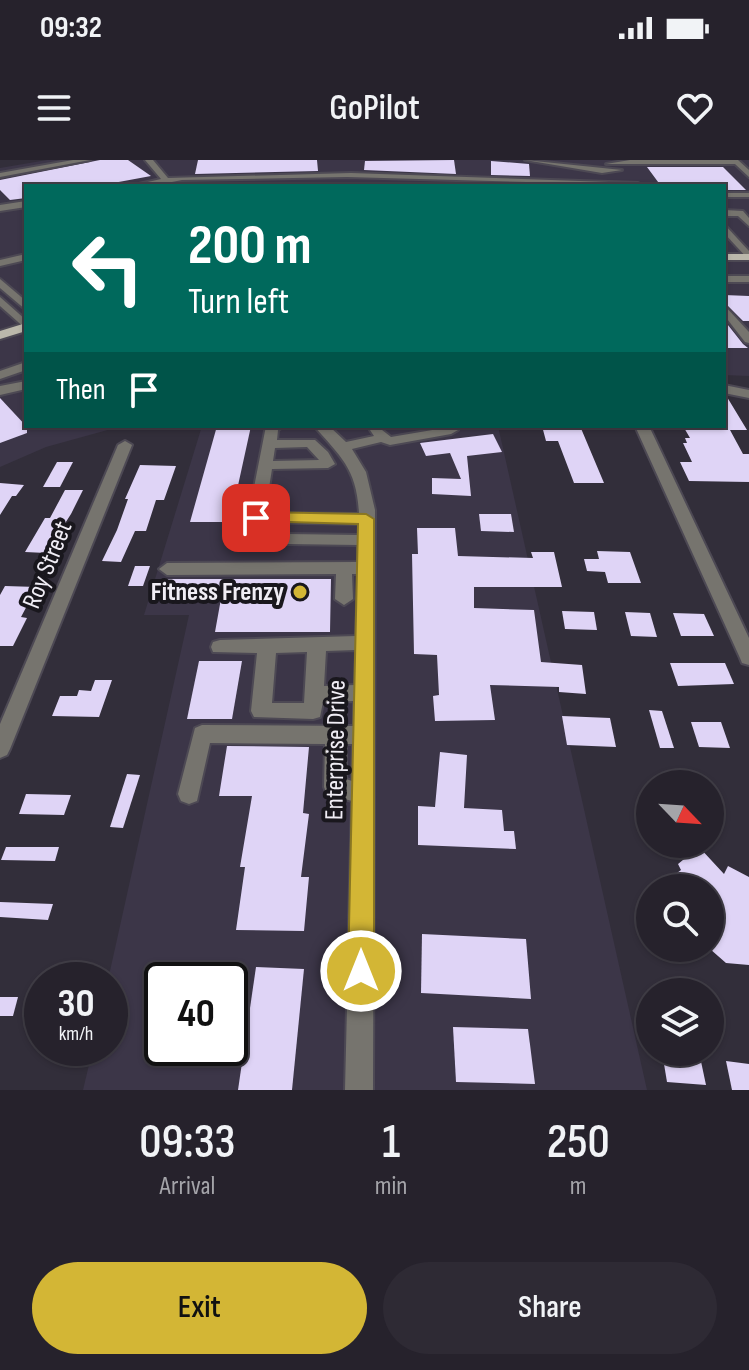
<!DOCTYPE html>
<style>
body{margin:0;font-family:"Sofia Sans Condensed",sans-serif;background:#2e2a34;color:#f1f3f6;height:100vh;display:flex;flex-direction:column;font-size:30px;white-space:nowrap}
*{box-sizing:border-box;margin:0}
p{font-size:26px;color:#a4a4a9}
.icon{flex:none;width:44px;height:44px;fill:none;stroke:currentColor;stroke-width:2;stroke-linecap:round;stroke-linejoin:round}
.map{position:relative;height:930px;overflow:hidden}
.sheet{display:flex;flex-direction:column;background:#26222c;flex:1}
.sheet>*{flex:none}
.top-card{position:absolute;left:24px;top:24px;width:702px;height:244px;border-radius:0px;box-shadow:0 2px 6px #0004,0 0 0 2px #423f48;background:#00695c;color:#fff;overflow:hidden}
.needle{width:52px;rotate:115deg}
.buttons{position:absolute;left:636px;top:610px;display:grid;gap:16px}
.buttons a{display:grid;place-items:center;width:88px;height:88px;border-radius:50%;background:#26222c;box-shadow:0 2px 6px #0004,0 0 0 2px #423f48;font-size:40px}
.speed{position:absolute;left:24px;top:802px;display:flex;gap:16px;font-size:40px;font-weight:700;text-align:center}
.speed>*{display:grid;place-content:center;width:104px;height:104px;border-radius:50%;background:#26222c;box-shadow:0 2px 6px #0004,0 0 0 2px #423f48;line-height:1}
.speed small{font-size:20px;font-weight:400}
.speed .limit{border:4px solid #111;border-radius:12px;background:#fff;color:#111}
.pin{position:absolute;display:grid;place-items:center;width:68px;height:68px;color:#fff;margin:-34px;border-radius:16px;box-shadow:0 4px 12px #0006}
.me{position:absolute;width:88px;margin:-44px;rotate:0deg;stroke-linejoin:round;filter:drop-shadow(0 0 6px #0008)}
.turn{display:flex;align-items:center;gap:28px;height:168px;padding:0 32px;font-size:36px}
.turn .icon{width:104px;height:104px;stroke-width:2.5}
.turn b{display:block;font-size:56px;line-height:68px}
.then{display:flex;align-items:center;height:76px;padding:0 32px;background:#0003;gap:16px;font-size:30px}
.eta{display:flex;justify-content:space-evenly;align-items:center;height:136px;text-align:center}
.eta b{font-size:48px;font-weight:600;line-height:56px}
.primary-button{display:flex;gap:16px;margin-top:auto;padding:16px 32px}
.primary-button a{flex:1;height:92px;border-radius:48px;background:#d3b635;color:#111;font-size:32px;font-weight:600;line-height:92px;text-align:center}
.primary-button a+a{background:#2e2a34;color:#f1f3f6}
.status{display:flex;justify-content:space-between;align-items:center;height:56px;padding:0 40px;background:#26222c;direction:ltr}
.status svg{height:22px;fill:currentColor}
header{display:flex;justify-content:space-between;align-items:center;height:104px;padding:0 32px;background:#26222c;font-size:36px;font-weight:600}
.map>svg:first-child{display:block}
</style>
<div class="status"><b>09:32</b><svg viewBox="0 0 49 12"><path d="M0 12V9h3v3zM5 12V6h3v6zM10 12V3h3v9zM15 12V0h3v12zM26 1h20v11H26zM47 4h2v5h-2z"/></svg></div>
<header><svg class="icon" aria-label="menu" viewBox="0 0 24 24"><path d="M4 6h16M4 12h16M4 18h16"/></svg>GoPilot<svg class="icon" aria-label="heart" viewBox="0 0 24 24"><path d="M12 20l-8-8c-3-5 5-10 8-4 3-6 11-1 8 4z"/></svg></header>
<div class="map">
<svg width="749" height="930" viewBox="0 0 749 930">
<rect width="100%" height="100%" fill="#322e3a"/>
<g fill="#3c3648" fill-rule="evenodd">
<path d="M47,0H749V216L724,215V26H26V266H122L46,287L0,307V8Z"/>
<path d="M202,266H498L647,930H83L93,888H110L108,820L189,455H144ZM162,820H230V888H162Z"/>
</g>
<g fill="#dfd4f6">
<path d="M128,0L151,16L97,26H26V38L10,40L0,30V20L100,0Z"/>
<path d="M198,0H317L318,11L195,14Z"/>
<path d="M454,0L456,14L364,10L365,1Z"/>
<path d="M491,1L529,4L530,16L491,15Z"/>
<path d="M647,7H723L746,30H724V26H661Z"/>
<path d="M724,135L749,136V161H743L724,142Z"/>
<path d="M724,160L743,184L748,188H724Z"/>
<path d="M724,236L727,237L747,270H730L743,294H749V322L689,321L680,302H692L683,283H687L685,278H690L683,266H724Z"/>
<path d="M0,238L27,267V273L0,283Z"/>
<path d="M217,266H251L230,362H190Z"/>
<path d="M542,266H580L604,323H574L558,281H546Z"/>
<path d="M493,274L502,292L467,296L471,336L432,334V318L461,319L450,293L426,296L420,283Z"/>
<path d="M57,302H73L60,327H43Z"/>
<path d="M140,305L176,306L164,340H156L146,371H135L121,402L102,401L117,370L128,339H125Z"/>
<path d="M0,323L24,325L16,336H12L0,355Z"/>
<path d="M65,330H83L71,354L46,393L25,392L45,358H50Z"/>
<path d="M479,354H511L514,372L481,371Z"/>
<path d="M417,368H455L458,396L533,398L531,392H554L562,427H474V448L534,450L541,502L582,505L586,534L559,532V527L490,525L495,560L435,561L433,536L439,535L437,495L414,494L412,394H418Z"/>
<path d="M597,391L630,392L641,423H608L605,412L587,411L584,399H599Z"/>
<path d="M135,406H150L143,426H128Z"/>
<path d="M158,419H331L330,472H215L222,433H153Z"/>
<path d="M5,426L37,427L21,457L27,458L13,486H0V435Z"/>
<path d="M562,451L594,452L597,470L565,469Z"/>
<path d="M625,452L650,453L657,477L631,476Z"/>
<path d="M673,453L704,454L714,476H681Z"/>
<path d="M199,501H242L232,559H187Z"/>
<path d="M670,503H725L734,524L678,526Z"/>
<path d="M95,520H112L99,557L52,556L60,536H77L79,530L91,531Z"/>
<path d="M649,550L662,551L674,588H660Z"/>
<path d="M562,556L610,558L616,587L567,585Z"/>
<path d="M691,562H721L730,588L699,587Z"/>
<path d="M227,586L309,587L303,653L309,654L301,717H309L304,771L236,770L245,707H240L252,636H219Z"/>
<path d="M440,592L467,595L464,648L502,650L504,671H514L516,689L418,685V646L435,647Z"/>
<path d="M127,614L140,615L123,668L110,667Z"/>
<path d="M26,634L71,635L64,655L19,654Z"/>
<path d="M6,687H59L55,701L1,700Z"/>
<path d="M699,687L724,714L728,706L749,717V805L726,803L710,789L713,766L710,728H683L673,716L681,710L678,704Z"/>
<path d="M0,742L53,744L48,760L0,757Z"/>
<path d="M422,774L526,779L531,839L421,833Z"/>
<path d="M256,807L304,809L292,930H238Z"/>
<path d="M0,837H18L13,856H0Z"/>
<path d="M453,867L528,869L535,924L456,922Z"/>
<path d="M662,892H699L706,925L667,922Z"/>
<path d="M726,901L749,904V930H732Z"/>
</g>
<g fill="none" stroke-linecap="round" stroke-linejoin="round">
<g stroke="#4d4954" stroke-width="4">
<g id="minor">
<path d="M73,0H90L0,17V13Z"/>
<path d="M145,0H153L168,18L351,13L638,23L634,25L347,17L182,20L172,22L175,26L165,23L130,26L161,19Z"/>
<path d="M525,0L622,10L602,13Z"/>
<path d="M630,0H738L749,10V17L735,4H606Z"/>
<rect x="724" y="33" width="25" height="4"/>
<path d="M26,41V47L0,51V45Z"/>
<path d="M724,50L743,51L749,58V66L738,56H724Z"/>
<path d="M724,64L749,91V100L724,73Z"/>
<path d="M26,94V100L0,106V100Z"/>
<rect x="724" y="116" width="25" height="6"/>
<path d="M0,119L26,141V150L0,128Z"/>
<path d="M0,137L26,160V169L0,146Z"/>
<path d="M724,145L749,172V183L745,182L724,155Z"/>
<path d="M26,202V210L0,219V211Z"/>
<path d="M26,221V229L0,235V226Z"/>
<path d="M724,225L749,230V238L724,233Z"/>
<path d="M266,266H284L278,270L277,280H315L328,292L335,304L328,308L272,309L265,353L359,354C357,309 341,297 314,266H329L346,282L374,276L370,270L377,266L391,277L456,266L458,270L451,274L390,285L381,282L352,289L366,312L375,350L373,930H345L352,641L327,634L324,627L325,584L210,583L197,641L189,644L181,641L178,634L195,568L202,565L354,566V541L323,542L320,557L313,559L254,557L251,551L257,493L213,492L211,487L213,482L220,480L356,476L358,414H352L353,439L344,445L335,439L336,414L167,415L159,409L167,403L358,402V385L287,384L279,379L287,374L359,375V364L251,362L248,358ZM307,287L319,300L273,301L275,288ZM356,490L355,525L324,526L326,491ZM307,492L304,543H272L276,493ZM346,584H353L352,621L346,619Z"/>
<path d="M635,266H649L749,478V505L742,503L740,498Z"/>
<path d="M125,281L132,285L10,589L7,595L0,598V564L118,285Z"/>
</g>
</g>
<g stroke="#4d4954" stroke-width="4">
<g id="major">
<rect x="724" y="94" width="25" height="6"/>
<path d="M26,163V171L0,179V171Z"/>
</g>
</g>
<use href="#minor" fill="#76746e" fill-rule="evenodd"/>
<use href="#major" fill="#bbb8ab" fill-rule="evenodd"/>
</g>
<path fill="#d3b635" stroke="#897622" stroke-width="2" d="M256,352L366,354L374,359V811L370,821L361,825L352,821L348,811L358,364L250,361L248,358Z"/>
<circle fill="#d3b635" stroke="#19171d" stroke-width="3" cx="300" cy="432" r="8"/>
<g text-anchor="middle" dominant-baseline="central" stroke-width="8" stroke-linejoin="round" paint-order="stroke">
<g font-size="26" fill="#f0edf5" stroke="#19171d">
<text transform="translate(48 405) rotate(-68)">Roy Street</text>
<text transform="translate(336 590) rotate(-89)">Enterprise Drive</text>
</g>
<g font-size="26" font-weight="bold" fill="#f0edf5" stroke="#19171d" text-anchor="end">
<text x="284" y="432">Fitness Frenzy</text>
</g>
</g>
</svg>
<div class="buttons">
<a><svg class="needle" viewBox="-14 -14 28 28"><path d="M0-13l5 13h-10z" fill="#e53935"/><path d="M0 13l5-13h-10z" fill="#a4a4a9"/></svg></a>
<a><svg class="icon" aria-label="search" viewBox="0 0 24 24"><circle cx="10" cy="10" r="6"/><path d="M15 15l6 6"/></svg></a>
<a><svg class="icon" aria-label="layers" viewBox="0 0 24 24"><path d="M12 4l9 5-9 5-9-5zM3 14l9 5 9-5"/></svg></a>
</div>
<div class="speed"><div>30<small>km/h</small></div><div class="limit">40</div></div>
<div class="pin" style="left:256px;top:358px;background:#d93025"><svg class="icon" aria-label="arrive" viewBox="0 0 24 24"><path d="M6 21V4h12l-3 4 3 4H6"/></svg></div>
<svg class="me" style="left:361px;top:811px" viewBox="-20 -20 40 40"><circle r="17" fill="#d3b635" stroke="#fff" stroke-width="3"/><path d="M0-11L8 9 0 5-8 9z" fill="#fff"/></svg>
<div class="top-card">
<div class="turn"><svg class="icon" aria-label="left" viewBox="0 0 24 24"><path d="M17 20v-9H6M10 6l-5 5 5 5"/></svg><div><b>200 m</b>Turn left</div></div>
<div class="then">Then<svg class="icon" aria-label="arrive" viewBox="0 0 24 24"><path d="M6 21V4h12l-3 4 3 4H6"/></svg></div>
</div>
</div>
<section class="sheet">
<div class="eta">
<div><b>09:33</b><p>Arrival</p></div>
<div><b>1</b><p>min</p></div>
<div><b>250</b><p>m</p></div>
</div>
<div class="primary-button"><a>Exit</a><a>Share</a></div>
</section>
